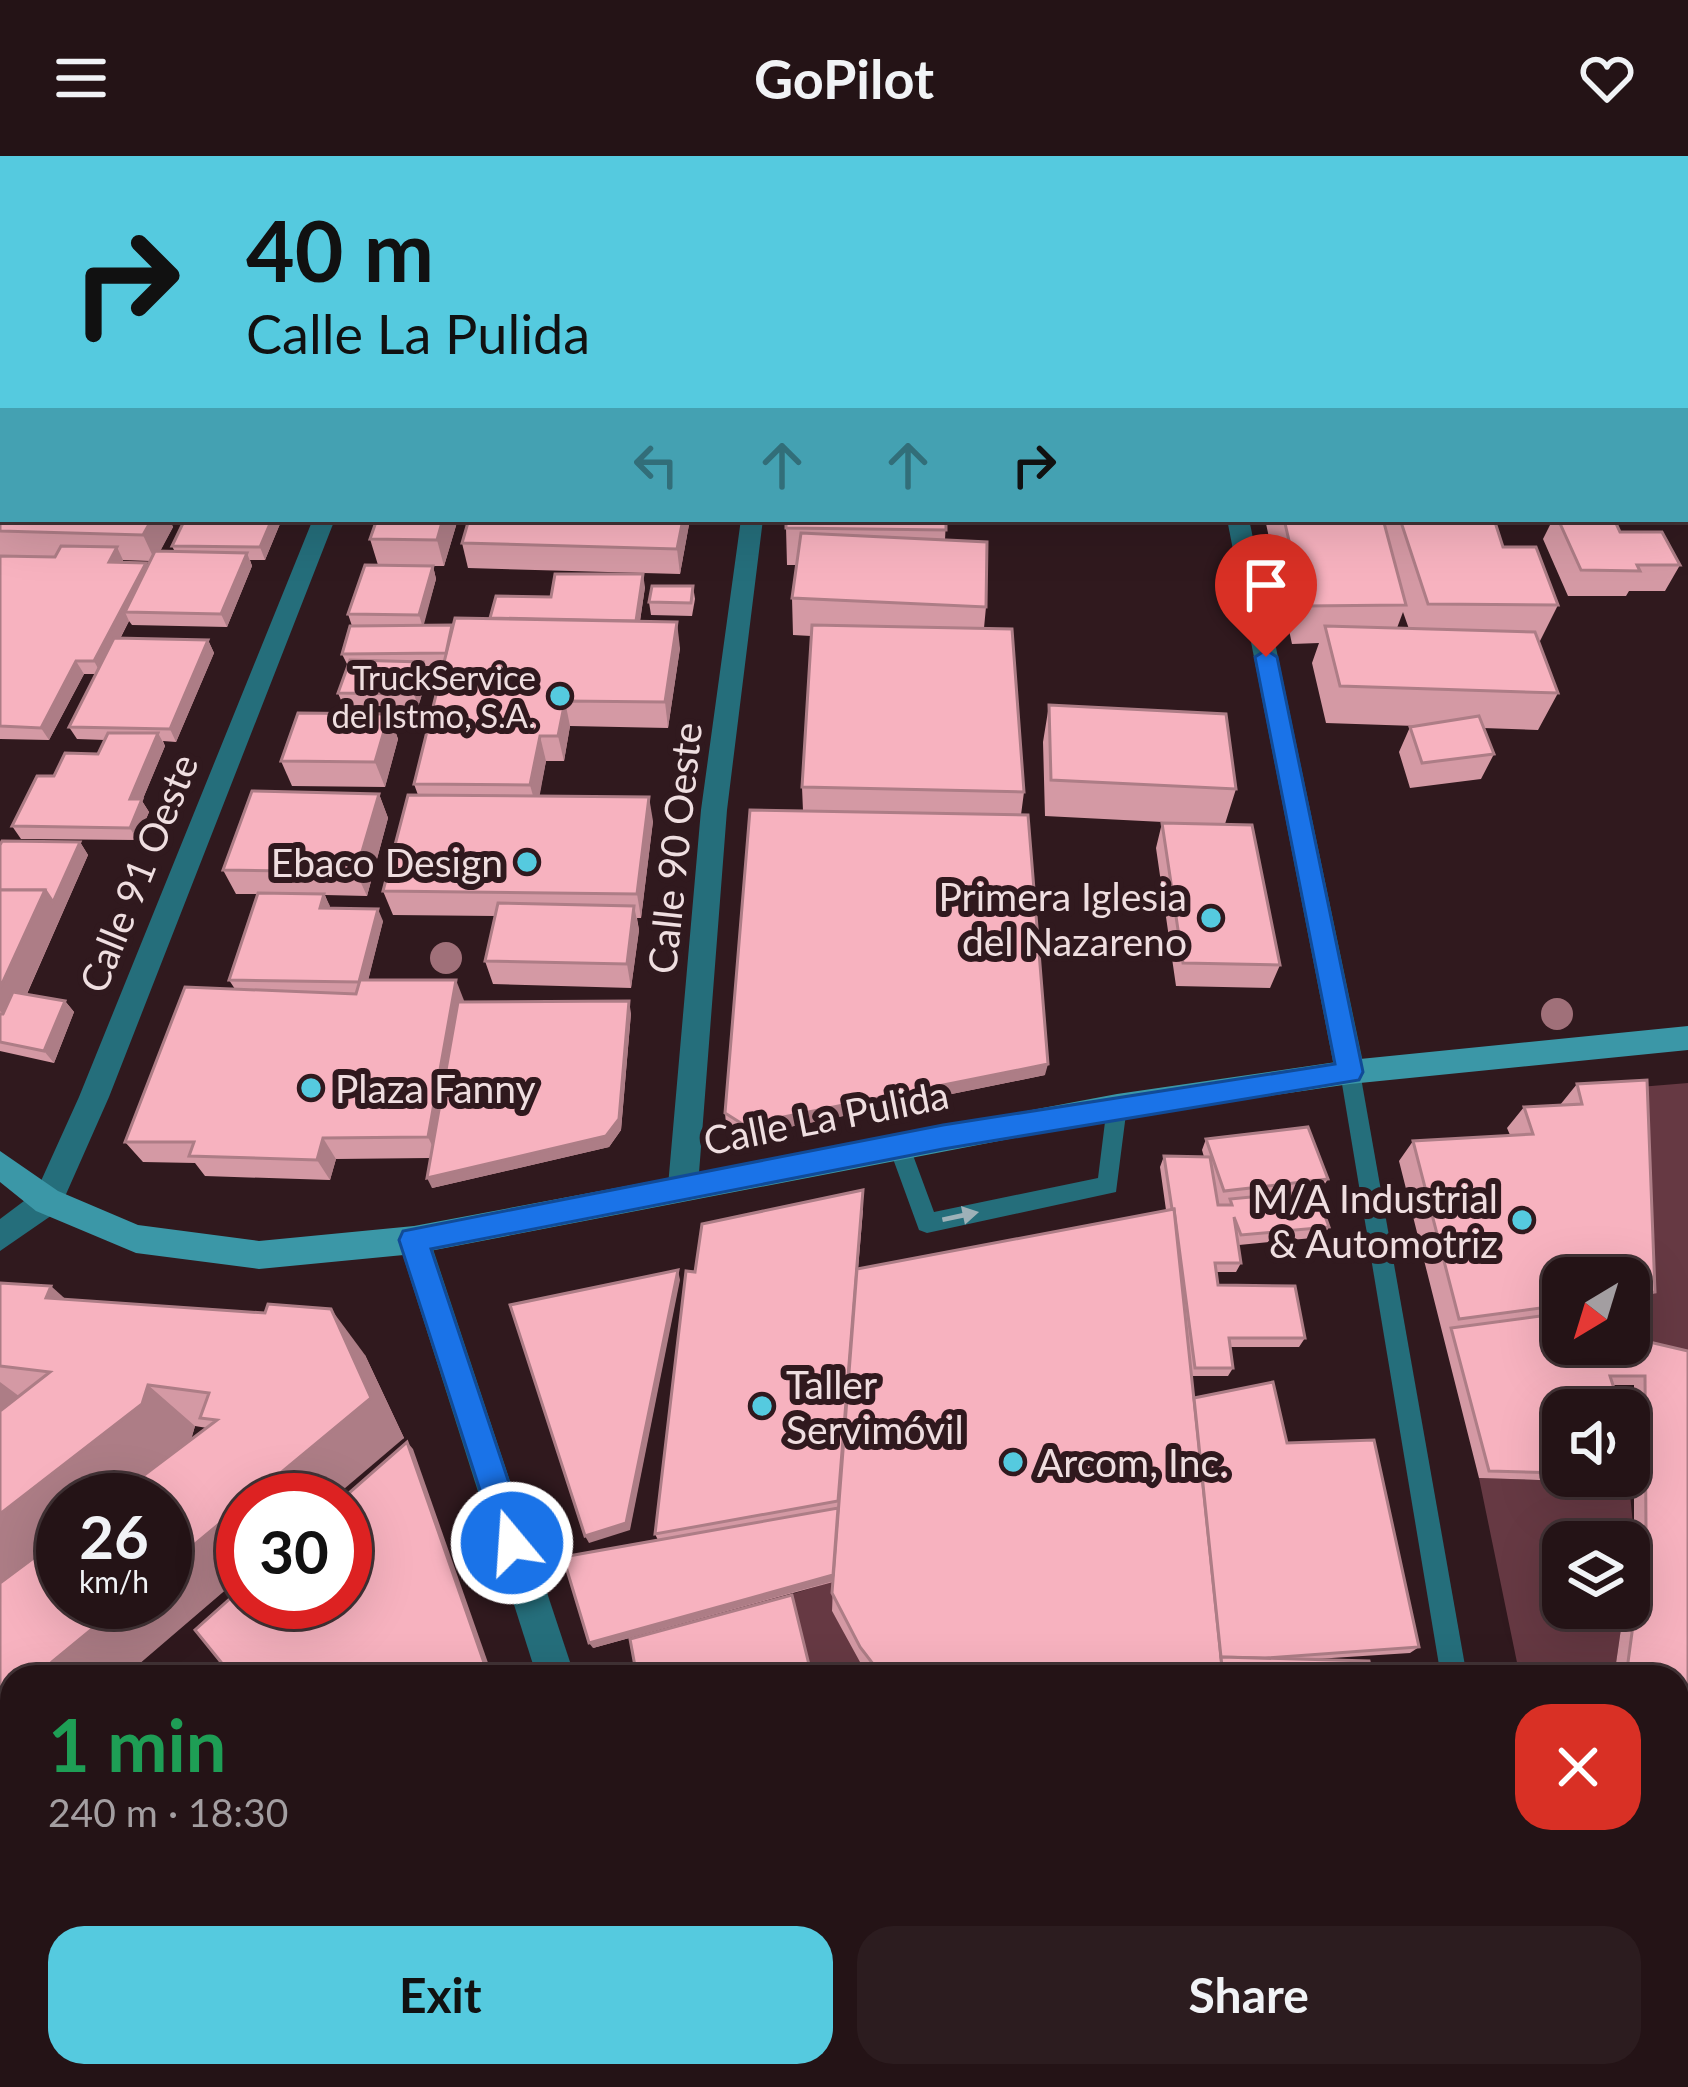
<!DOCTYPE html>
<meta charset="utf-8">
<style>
body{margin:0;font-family:Lato,sans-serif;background:#2c1c1f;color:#f1f3f6;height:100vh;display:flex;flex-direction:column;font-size:45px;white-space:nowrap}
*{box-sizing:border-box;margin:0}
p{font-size:39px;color:#a39ea1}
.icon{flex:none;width:66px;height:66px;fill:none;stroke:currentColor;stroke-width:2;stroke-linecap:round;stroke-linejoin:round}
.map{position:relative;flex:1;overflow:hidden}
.sheet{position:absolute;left:0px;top:1509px;width:1689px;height:423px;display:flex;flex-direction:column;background:#241316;border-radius:36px 36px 0 0;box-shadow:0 12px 48px #0002,0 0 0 3px #413235}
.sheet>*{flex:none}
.hud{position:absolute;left:0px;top:0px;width:1689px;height:366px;box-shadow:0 12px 48px #0002,0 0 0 3px #413235;background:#55cadf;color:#111;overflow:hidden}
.needle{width:78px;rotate:218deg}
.fabs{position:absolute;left:1542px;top:1101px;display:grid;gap:24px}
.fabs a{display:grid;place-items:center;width:108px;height:108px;border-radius:24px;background:#241316;box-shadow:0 12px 48px #0002,0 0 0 3px #413235;font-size:60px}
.speed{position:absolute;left:36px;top:1317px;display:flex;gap:24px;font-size:60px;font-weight:700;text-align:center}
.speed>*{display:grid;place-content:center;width:156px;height:156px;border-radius:50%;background:#241316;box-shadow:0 12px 48px #0002,0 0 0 3px #413235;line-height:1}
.speed small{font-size:30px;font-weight:400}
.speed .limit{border:18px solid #d22;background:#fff;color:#111}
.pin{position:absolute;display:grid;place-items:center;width:102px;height:102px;color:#fff;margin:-123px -51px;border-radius:50% 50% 50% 0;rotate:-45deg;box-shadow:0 0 12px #0007}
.pin .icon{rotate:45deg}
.me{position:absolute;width:132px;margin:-66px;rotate:342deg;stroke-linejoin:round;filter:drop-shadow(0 0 9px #0008)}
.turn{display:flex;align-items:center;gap:42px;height:252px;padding:0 48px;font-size:54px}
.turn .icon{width:156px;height:156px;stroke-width:2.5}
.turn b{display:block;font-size:84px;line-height:102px}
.lanes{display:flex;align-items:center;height:114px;padding:0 48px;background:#0003;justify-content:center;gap:60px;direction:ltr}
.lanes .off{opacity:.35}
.round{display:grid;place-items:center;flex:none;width:126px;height:126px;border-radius:36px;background:#2c1c1f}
.head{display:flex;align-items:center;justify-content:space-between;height:204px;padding:0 48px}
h1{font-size:72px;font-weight:700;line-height:90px;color:#1e9e55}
.action{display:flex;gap:24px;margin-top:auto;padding:24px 48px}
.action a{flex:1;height:138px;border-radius:36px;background:#55cadf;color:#111;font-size:48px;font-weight:700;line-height:138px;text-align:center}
.action a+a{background:#2c1c1f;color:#f1f3f6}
header{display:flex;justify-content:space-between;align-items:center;height:156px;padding:0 48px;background:#241316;font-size:54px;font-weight:700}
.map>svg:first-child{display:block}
</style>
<header><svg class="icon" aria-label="menu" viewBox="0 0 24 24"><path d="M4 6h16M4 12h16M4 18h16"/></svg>GoPilot<svg class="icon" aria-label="heart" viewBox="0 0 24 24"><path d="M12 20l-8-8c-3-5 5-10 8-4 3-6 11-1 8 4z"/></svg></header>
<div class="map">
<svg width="1688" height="1931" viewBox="0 0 1688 1931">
<rect width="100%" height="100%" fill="#30191e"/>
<path fill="#3f2127" d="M1248,1920H1619V1931H1250Z"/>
<g fill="#663943">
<path d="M1688,927V1207L1634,1194L1627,932Z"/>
<path d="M1479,1322L1629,1327L1634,1380L1629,1417V1386H1563V1452H1624L1614,1521H1520Z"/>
<path d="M834,1425L832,1455L871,1521H811L792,1438Z"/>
</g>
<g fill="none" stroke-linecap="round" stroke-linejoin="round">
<g fill="#256e7b" fill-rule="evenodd">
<rect x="0" y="55" width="3" height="8"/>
<rect x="1686" y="189" width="2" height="8"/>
<path d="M1350,908L1357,910L1360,916L1467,1521H1441L1340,916L1343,910Z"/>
<path d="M1117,941L1124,944L1127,950L1116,1036L927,1077L919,1074L888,989L891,983L899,980L907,983L934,1056L1098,1022L1107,950L1110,944Z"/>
</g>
<g fill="#256e7b" fill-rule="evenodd">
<rect x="791" y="0" width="16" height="3"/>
<rect x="1160" y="0" width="16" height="3"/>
<path d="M1509,0H1525L1526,3H1510Z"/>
<path d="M3,310V325L0,326V311Z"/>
<rect x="1686" y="329" width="2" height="16"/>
<path d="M313,363H335L109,941L63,1045L58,1055L0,1095V1063L36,1036L79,941Z"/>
<path d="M741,363H763L727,654L698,1030L694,1039L683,1043L672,1039L668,1030L701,654Z"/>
<path d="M1227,363H1249L1365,916L1360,924H1340L1335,916Z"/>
<path d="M414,1070L425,1074L430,1084L575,1521H537L398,1084L403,1074Z"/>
<path d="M119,1920H169L164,1931H114Z"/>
<path d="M677,1920H721L725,1931H681Z"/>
</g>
<path fill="#3b97a7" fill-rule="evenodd" d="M1688,870V894L1350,928L1117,962L414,1098L259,1113L136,1097L36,1055L0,1026V995L58,1035L138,1069L259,1085L414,1070L1117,938L1350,904Z"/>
</g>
<g fill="#a07079">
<circle cx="446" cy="802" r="16"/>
<circle cx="1557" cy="858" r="16"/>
</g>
<g fill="#d499a4" fill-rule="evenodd">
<path d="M810,0H984V3H811Z"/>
<rect x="1686" y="42" width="2" height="131"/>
<path d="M0,86H3V243L0,245Z"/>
<path d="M1688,195V238L1686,234V199Z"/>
<path d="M0,346L3,363H169L173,371L160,395L175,396L172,390L282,363L265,404H250L252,410L227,471L132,469L129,465L120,483L208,484L214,497L176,586L163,585L165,590L142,645L149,656L137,684L21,683L12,670L54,620L98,598L105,584L77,583L69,571L96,518H84L49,584L0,583ZM123,404L150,405L147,410L146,407H122Z"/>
<path d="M458,363L444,410H433L436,423L423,469H452L490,462L551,441L645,431L640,465L680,492L668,572L570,570L564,605H546L539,640L653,665L641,762H637L639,774L631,832L493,828L485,805L495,760L393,759L383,735L418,639L414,628L444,510H425L428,519L418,551L343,549L338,537L348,510L342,498L352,470L348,458L378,409L370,383Z"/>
<path d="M690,363L680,418L468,412L462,387Z"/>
<path d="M946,363L945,384L986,451L984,472L1024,636L1021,659L1045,919L745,980L726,968L725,957L803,655L802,631L811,480L793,479L792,442L796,409H787L786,372Z"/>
<path d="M1265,363H1494L1503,391L1558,449L1539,487L1558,537L1538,574L1483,572L1494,598L1481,623L1410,632L1399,596L1410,571L1415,570L1326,567L1312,507L1319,487L1292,488ZM1403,456L1409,473L1397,472Z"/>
<path d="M1553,363H1614L1620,376L1680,409L1665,435H1629L1626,440H1568L1543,383Z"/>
<path d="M1615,363H1659L1657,366L1616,365Z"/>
<path d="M693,430L695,443L692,460L651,459L649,446Z"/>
<path d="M1049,549L1236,633L1225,668L1280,809L1270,832L1176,830L1156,692L1162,667L1202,668L1045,660L1043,586Z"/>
<path d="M389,558L398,583L385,631L292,630L281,605Z"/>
<path d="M379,638L388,662L367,740L325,739L330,752L383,765L368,824L465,846L631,857L621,974L609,991L432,1032L430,1002L336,1003L330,1024L205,1020L195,1007L143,1006L125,986L235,833L229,824L258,738H236L223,714Z"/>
<path d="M80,686L88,699L27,838L65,845L74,856L54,907L0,895V689Z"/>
<path d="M1647,924L1655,1136L1644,1145L1645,1185L1688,1195V1931H1618V1920H1677V1521H1614L1624,1452H1629V1417L1634,1380V1323L1629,1327L1479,1322L1399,1005L1413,985L1510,979L1507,972L1524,951L1560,949L1577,928ZM1563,1122H1629V1188H1563ZM1613,1229H1634V1298L1629,1281V1320H1563V1254H1621Z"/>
<path d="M1206,983L1328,1023L1321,1034L1292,1037L1329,1071L1323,1081L1239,1089L1241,1107L1236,1116H1216L1218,1129L1305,1182L1299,1191H1230L1233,1212L1228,1220H1191L1194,1242L1287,1287L1419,1491L1410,1497L1316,1503L1372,1521H871L860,1506L832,1455L833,1426L593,1492L658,1384L655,1378L695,1116L863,1054L858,1113L1166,1054L1160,1011L1164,1000L1204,1001L1202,994Z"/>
<path d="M0,1127L65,1143L365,1199L404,1282L12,1521L9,1639L0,1637ZM195,1270L207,1272L191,1283Z"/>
<path d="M1249,1920H1443L1445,1931H1251Z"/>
</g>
<g fill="#ad7d86">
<path d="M0,0H5L7,3H3V34L0,38Z"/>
<path d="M350,0H370L368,3H349Z"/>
<path d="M3,196V221L0,215V200Z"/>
<path d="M152,363H169L173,371L155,405L143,379Z"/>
<path d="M272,363H282L265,404L260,391Z"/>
<path d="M443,363H458L444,410L437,384Z"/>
<path d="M683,363H690L680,418L677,393Z"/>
<path d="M117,391L123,404L115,419L109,406Z"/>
<path d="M247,397L252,410L227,471L221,458Z"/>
<path d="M146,407L152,420L125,456L129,465L101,518L94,505Z"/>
<path d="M433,410L436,423L423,472L419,459Z"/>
<path d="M643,418L645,431L637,485L635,472Z"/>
<path d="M677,466L680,492L668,572L665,546Z"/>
<path d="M208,484L214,497L176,586L170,573Z"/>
<path d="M76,505L84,518L49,584L41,572Z"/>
<path d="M423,506L428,519L418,551L414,538Z"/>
<path d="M565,545L570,570L564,605L558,580Z"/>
<path d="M389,558L398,583L385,631L375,606Z"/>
<path d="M158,577L165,590L142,645L149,656L137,684L130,672V643Z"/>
<path d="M540,580L546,605L537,654L530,629Z"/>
<path d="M379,638L388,662L367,740L356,716Z"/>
<path d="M649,641L653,665L641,762L637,738Z"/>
<path d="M80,686L88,699L13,869L0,855V832L45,734Z"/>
<path d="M324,738L330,750L326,764L320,752Z"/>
<path d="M634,750L639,774L631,832L627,808Z"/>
<path d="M378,753L383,765L365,837L359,826Z"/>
<path d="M456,824L465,847L438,1002L428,981Z"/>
<path d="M65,845L74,856L54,907L44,895Z"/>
<path d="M629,845L631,857L621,974L609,991L432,1032L427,1022Z"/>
<path d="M1048,908L1045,919L745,980L744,969Z"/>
<path d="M323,982L336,1003L330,1024L317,1004Z"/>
<path d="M863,1034L834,1425L593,1492L589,1487L834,1419L838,1345Z"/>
<path d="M678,1114L680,1124L630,1374L589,1387L585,1380Z"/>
<path d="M51,1130L102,1176L46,1142Z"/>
<path d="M331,1153L365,1199L404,1282L331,1344H248Z"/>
<path d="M0,1226L31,1249L0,1297Z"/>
<path d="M148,1229L195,1270L190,1288L121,1344H63V1391L0,1459V1358Z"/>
<path d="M407,1286L413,1293L493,1521H489Z"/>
<path d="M243,1348V1419L124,1521H51L52,1506L125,1446H165V1413Z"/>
<path d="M12,1554V1636L9,1639L0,1637V1560Z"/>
<path d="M0,1683L12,1701V1720L0,1702Z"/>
<path d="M93,1920H105L94,1931H82Z"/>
</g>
<g fill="#f7b2bf" stroke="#ad7d86" stroke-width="3">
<path d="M231,0H350L349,3H216L218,1Z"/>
<path d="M369,0H427L426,3H367Z"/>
<path d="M483,0H559L558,3H481Z"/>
<path d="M575,0H743V3H574Z"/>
<path d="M906,0H979L978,3Z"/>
<path d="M1011,0H1128L1129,3H1011Z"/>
<path d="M1620,0H1669L1670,3H1622Z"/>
<path d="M1686,42H1688V86L1686,83V74H1688L1686,72Z"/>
<rect x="0" y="86" width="3" height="26"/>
<path d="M0,112H3V196L0,200Z"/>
<path d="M3,341V363H152L143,379L0,375V346Z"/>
<path d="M185,363H272L260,391L172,390Z"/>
<path d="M377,363H443L437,384L370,383Z"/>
<path d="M469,363H683L677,393L462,387Z"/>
<path d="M786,363H946V374L786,372Z"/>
<path d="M1284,363H1383L1406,449L1304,450Z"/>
<path d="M1400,363H1494L1503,391H1536L1558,449L1428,448Z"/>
<path d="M1558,363H1614L1620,376H1662L1680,409H1637L1640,415L1581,414Z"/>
<path d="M801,377L987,386L986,451L792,442Z"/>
<path d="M61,390L117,391L109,406L146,407L94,505H76L41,572L0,570V400L55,401Z"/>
<path d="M155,395L247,397L221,458L125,456Z"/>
<path d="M365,409L433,410L419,459L348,458Z"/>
<path d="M555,418H643L636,465L490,462L496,440L551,441Z"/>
<path d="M652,430H693L691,447L649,446Z"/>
<path d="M455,462L677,466L665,546L565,545L558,580H540L530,629L414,628Z"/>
<path d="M452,469L446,497L342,498L350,470Z"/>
<path d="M812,469L1012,473L1024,636L802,631Z"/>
<path d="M1325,470L1535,476L1558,537L1340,530Z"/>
<path d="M114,482L208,484L170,573L69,571Z"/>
<path d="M350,504L423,506L414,538L338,537Z"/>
<path d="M1049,549L1226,558L1236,633L1051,624Z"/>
<path d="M298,557L389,558L375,606L281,605Z"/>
<path d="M1479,560L1494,598L1422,607L1410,571Z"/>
<path d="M108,577H158L130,643H142L130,672L12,670L37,620H54L65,597L98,598Z"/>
<path d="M252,635L379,638L356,716L223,714Z"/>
<path d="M408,639L649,641L637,738L383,735Z"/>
<path d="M750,654L1028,659L1048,908L744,969L725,957Z"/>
<path d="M1162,667L1252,669L1280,809L1183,807Z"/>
<path d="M2,685L80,686L53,746L45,734H0V689Z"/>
<path d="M0,734H45L0,832Z"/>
<path d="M258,737L324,738L320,752L378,753L359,826L229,824Z"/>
<path d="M498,747L634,750L627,808L485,805Z"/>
<path d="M360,824H456L428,981L323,982L317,1004L189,1000L194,986H125L185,831L356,838Z"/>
<path d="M13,836L65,845L44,895L0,886V858H3Z"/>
<path d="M629,845L619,963L606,980L427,1022L458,846Z"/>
<path d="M1647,924L1655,1136L1629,1140V1122H1563V1149L1459,1163L1413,985L1533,978L1524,951L1582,948L1577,928Z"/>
<path d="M1308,971L1328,1023L1224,1035L1206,983Z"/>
<path d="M1164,1000L1210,1001L1218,1049H1232L1230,1043L1316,1035L1329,1071L1241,1079L1234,1061L1241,1107H1215L1218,1129L1295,1130L1305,1182H1229L1233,1212H1195L1174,1053H1172Z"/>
<path d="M863,1034L838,1345L655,1378L686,1115L695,1116L702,1068Z"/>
<path d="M1174,1053L1223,1521H883L860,1491L832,1437L857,1113Z"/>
<path d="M678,1114L626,1367L585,1380L510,1149Z"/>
<path d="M0,1127L51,1130L46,1142L265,1157L268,1148L331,1153L371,1242L248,1344H243V1348L165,1413V1344H111L217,1264L200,1262L209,1237L148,1229L142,1248L0,1358V1255L50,1216L0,1210Z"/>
<path d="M1644,1145L1645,1185L1688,1195V1931H1632V1920H1677V1521H1626L1646,1373L1645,1220H1610L1621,1254H1563V1317L1489,1315L1451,1172L1563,1157V1188H1629V1147Z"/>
<path d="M1273,1226L1287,1287L1374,1284L1419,1491L1265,1502L1221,1501L1194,1242Z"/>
<path d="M1629,1281L1640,1319H1629Z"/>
<path d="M407,1286L489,1521H233L195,1474L243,1431V1446H345V1344H341Z"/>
<path d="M838,1352L833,1419L589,1487L563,1401Z"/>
<path d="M63,1380V1446H125L52,1506L57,1516L51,1521H12V1554L0,1564V1427Z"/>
<path d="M792,1439L812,1521H637L630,1483Z"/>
<path d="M1221,1501L1369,1505L1372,1521H1223Z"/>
<path d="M0,1702L12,1720V1920H93L82,1931H18L16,1927L12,1931H0Z"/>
<path d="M191,1920H569L560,1931H181Z"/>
<path d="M909,1920H1146L1150,1931H911Z"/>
<path d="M1264,1920H1443L1445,1931H1265Z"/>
</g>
<defs><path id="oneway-solid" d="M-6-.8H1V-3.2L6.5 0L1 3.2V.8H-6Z" transform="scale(3)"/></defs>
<use fill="#9eb1b8" href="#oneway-solid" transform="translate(960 1060) rotate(-12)"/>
<path fill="#1a73e8" stroke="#114b97" stroke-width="3" d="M1266,494L1277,501L1363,916L1359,924L943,993L431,1093L529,1387L524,1399L512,1403L501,1399L399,1084L403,1075L943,969L1335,908L1255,501Z"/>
<g fill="#55cadf" stroke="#30191e" stroke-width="4.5">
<circle cx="560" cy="540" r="12"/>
<circle cx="527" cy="706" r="12"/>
<circle cx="1211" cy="762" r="12"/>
<circle cx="311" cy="932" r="12"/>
<circle cx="1522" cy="1064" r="12"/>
<circle cx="762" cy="1250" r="12"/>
<circle cx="1013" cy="1306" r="12"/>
</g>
<g text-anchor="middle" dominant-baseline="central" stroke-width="12" stroke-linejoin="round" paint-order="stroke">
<g font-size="33" fill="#efdee0" stroke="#30191e" text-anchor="end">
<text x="536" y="521">TruckService<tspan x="536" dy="38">del Istmo, S.A.</tspan></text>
</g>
<g font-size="39" fill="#efdee0" stroke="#30191e">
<text transform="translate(674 692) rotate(-84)">Calle 90 Oeste</text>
<text transform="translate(138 717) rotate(-68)">Calle 91 Oeste</text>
<text transform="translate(826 961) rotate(-11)">Calle La Pulida</text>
</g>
<g font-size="39" fill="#efdee0" stroke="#30191e" text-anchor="end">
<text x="503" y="706">Ebaco Design</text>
<text x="1187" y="740">Primera Iglesia<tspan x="1187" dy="45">del Nazareno</tspan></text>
<text x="335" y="932" text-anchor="start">Plaza Fanny</text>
<text x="1498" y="1042">M/A Industrial<tspan x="1498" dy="45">&amp; Automotriz</tspan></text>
<text x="786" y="1228" text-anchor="start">Taller<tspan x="786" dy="45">Servimóvil</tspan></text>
<text x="1037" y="1306" text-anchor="start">Arcom, Inc.</text>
</g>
</g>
</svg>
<div class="fabs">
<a><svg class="needle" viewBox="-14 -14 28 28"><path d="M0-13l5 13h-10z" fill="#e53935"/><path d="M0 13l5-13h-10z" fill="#a39ea1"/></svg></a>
<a><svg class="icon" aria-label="sound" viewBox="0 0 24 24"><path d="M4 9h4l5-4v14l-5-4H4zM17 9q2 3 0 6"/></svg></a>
<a><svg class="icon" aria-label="layers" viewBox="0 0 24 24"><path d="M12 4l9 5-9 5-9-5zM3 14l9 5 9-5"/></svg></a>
</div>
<div class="speed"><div>26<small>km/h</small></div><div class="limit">30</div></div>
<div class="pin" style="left:1266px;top:501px;background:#d93025"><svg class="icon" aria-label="arrive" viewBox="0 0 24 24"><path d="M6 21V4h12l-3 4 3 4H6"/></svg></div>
<svg class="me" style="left:512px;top:1387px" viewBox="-20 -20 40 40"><circle r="17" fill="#1a73e8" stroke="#fff" stroke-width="3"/><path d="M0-11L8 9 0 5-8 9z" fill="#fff"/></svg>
<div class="hud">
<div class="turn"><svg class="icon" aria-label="right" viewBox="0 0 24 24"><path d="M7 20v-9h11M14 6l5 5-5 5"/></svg><div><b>40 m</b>Calle La Pulida</div></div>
<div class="lanes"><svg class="icon off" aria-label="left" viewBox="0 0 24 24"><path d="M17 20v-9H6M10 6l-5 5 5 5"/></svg><svg class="icon off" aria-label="ahead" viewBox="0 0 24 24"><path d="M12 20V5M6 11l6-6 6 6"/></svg><svg class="icon off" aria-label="ahead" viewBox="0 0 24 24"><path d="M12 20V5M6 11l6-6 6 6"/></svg><svg class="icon" aria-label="right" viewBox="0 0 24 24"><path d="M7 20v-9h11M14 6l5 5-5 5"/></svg></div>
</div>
<section class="sheet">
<div class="head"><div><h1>1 min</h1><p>240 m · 18:30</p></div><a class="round" style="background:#d93025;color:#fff"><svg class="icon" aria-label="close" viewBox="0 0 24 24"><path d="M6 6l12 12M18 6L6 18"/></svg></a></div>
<div class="action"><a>Exit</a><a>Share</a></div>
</section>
</div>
